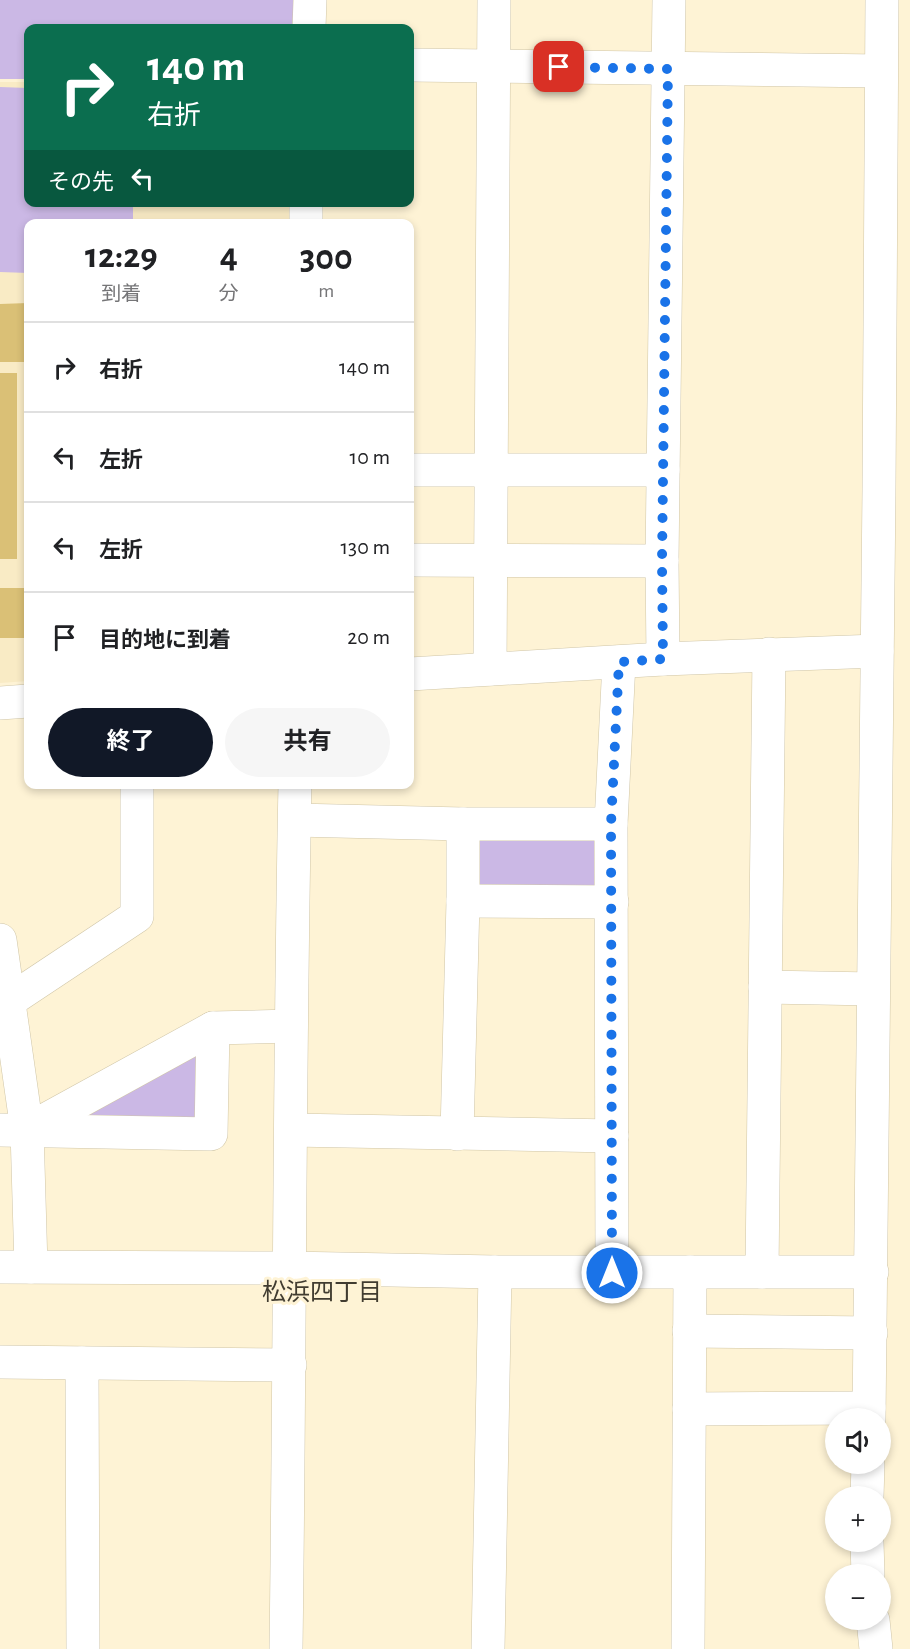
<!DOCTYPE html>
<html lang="ja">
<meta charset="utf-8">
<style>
body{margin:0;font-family:"Alegreya Sans","Noto Sans JP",sans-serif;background:#f6f6f6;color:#202124;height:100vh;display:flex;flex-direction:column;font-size:22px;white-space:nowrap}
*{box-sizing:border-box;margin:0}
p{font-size:20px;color:#757577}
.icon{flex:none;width:33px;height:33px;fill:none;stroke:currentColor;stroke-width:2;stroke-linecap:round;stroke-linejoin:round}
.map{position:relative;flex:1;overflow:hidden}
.sheet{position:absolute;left:24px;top:219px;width:390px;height:570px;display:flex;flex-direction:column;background:#fff;border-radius:12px;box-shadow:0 3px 9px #0003}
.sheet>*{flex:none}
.top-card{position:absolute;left:24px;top:24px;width:390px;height:183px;border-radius:12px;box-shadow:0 3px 9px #0003;background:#0b6e4f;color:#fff;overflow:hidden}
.buttons{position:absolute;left:825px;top:1408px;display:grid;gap:12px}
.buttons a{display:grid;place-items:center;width:66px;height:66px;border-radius:50%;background:#fff;box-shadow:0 3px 9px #0003;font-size:30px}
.pin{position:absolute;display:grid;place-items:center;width:51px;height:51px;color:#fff;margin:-26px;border-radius:12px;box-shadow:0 3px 9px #0006}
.me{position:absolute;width:66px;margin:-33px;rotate:0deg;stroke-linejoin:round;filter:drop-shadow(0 0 4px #0008)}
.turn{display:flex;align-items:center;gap:21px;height:126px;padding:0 24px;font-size:27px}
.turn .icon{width:78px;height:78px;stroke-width:2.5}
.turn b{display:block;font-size:42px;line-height:51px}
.then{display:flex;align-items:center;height:57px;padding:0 24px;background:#0003;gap:12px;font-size:22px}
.eta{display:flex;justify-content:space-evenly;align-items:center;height:102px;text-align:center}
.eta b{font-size:36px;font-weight:700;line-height:42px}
.primary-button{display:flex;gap:12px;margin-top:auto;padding:12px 24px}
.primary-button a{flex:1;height:69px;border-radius:36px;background:#111827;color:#fff;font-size:24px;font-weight:700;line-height:69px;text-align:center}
.primary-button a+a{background:#f6f6f6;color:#202124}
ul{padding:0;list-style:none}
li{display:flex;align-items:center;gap:18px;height:90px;padding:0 24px;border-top:2px solid #e0e0e0}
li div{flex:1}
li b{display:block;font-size:22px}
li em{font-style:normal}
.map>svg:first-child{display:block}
</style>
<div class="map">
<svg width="910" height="1649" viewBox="0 0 910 1649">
<rect width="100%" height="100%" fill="#fef3d5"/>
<path fill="#f9ebc5" d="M0,82H28V202L291,203V223L28,224V681L0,683Z"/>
<g fill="#cbb8e5">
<path d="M0,0H295V28H28V79H0Z"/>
<path d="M0,87L28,88V202L133,203V223L28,224V273L0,272Z"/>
<path d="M600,832L607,892L475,895L471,838Z"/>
<path d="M199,1045L204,1118L71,1123Z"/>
</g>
<g fill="#dac076">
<path d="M28,303V362H0V304Z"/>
<rect x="0" y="373" width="17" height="186"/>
<rect x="0" y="588" width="28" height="50"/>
</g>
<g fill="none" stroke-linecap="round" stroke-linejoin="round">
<g stroke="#d0c6a8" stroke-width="34">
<g id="minor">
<path d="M309,28L310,0"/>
<path d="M410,65L881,71"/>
<path d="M306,224V202"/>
<path d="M410,470H663"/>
<path d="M410,560L662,561"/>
<path d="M663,659L662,561L669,0"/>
<path d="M490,669L494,0"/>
<path d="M410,674L663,659L877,651"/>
<path d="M0,703L28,701"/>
<path d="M295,820L463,824H611"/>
<path d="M463,901L612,902"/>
<path d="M0,940L27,1130L31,1267"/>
<path d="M765,987L873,989"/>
<path d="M0,1001H9L137,916V784"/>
<path d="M29,1129L213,1028L291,1026"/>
<path d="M0,1130L211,1134L213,1028"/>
<path d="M291,1130L612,1136"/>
<path d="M457,1134L463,901V824"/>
<path d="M0,1267L289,1268L495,1272H872"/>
<path d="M762,1272L769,654"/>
<path d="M612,1273L611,824L619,662"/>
<path d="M689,1331L871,1333"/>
<path d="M0,1362L290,1365"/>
<path d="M82,1363L83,1649"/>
<path d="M689,1409L869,1408"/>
<path d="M286,1649C290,1361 289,1073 295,784"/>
<path d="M488,1649L495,1272"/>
<path d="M688,1649L690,1272"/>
</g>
</g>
<g stroke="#d0c6a8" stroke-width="34">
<g id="tertiary">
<path d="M869,1419L879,490L882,0"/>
<path d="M867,1497L868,1464"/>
<path d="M867,1542L868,1575"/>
<path d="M873,1620L876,1649"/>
</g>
</g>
<use href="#minor" stroke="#fff" stroke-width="33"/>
<use href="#tertiary" stroke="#fff" stroke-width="33"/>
</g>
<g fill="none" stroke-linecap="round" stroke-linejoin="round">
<path stroke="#1a73e8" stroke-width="10" stroke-dasharray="0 18" d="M559,67L668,69L662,561L663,659L619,662L611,824L612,1273"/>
</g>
<g text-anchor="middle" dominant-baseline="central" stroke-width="6" stroke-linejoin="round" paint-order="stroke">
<g font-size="24" fill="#413c30" stroke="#fef3d5">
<text x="322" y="1293">松浜四丁目</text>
</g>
</g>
</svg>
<div class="buttons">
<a><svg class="icon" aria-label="sound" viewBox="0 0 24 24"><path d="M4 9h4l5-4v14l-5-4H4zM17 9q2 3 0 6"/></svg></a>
<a>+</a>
<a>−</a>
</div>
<div class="pin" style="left:559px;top:67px;background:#d93025"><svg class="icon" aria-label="arrive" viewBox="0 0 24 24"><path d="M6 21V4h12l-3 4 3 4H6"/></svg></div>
<svg class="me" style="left:612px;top:1273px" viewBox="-20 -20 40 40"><circle r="17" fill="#1a73e8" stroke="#fff" stroke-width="3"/><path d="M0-11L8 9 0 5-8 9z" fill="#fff"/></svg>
<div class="top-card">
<div class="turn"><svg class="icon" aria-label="right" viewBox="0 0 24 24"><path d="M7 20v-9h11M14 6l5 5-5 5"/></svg><div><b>140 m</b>右折</div></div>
<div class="then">その先<svg class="icon" aria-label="left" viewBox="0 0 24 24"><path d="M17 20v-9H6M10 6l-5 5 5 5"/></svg></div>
</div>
<section class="sheet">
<div class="eta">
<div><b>12:29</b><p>到着</p></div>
<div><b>4</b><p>分</p></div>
<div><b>300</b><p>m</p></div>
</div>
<ul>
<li><svg class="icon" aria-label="right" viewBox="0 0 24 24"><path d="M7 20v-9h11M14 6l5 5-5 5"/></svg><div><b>右折</b></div><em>140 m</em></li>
<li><svg class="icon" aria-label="left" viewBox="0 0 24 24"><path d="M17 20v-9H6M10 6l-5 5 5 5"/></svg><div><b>左折</b></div><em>10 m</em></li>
<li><svg class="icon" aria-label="left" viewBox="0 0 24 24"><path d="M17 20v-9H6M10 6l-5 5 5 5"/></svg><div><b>左折</b></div><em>130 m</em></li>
<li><svg class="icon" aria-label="arrive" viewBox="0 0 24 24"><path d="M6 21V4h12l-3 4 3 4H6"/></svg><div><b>目的地に到着</b></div><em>20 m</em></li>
</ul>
<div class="primary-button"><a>終了</a><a>共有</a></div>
</section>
</div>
